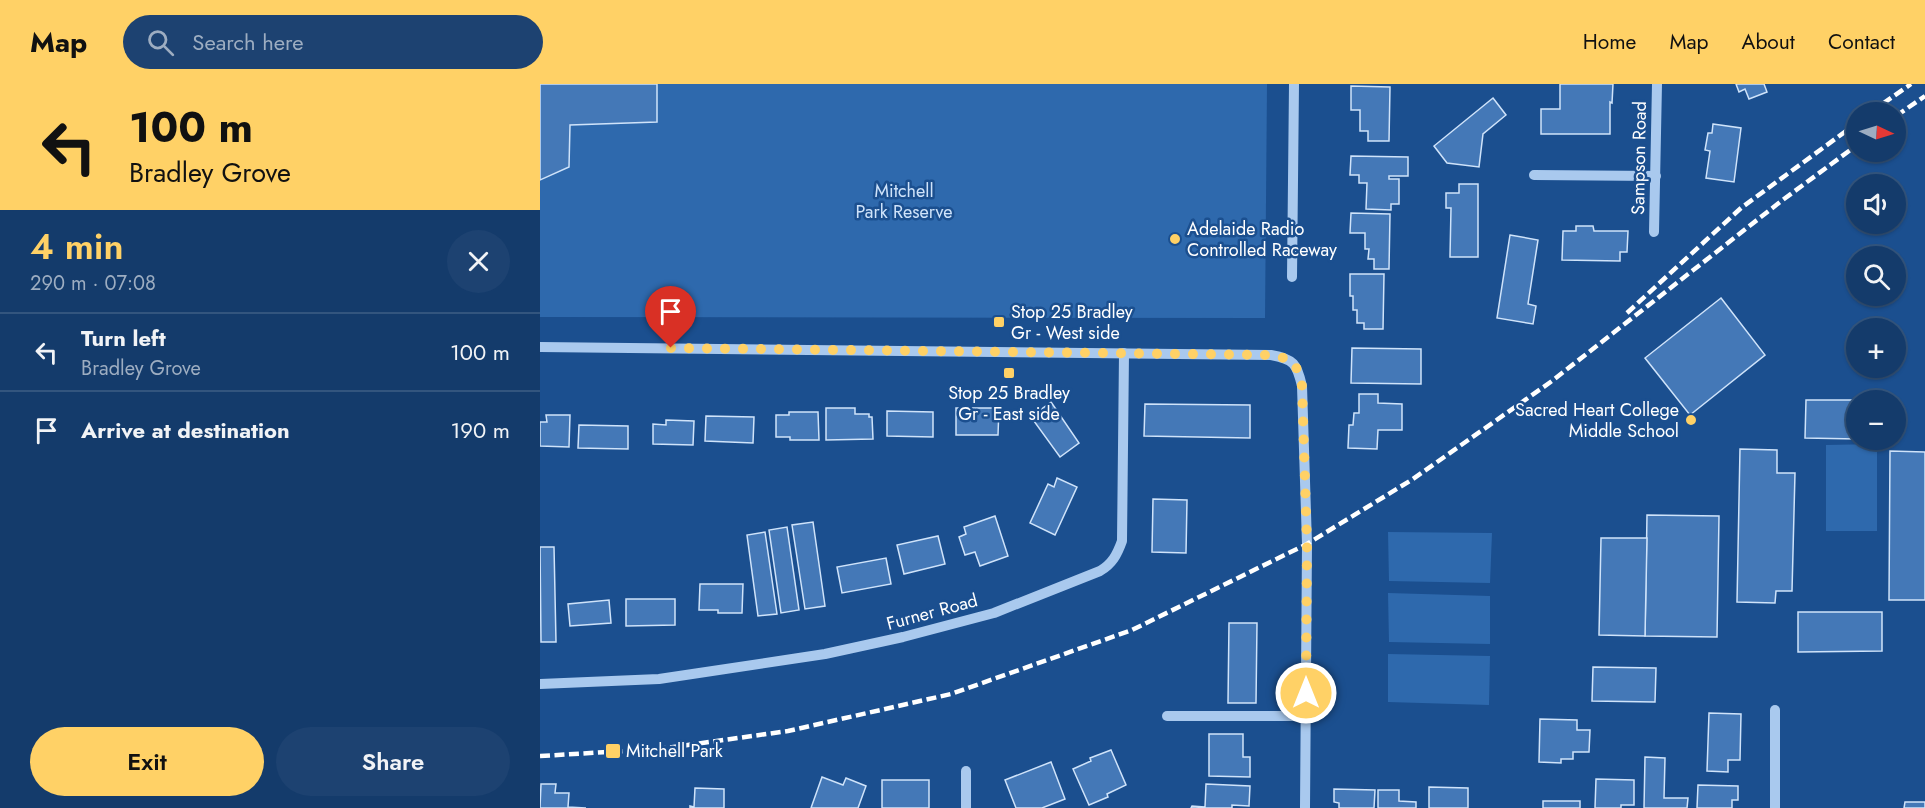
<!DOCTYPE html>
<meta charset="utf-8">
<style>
body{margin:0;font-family:Jost,sans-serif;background:#1d4271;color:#f1f3f6;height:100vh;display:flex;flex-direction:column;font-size:22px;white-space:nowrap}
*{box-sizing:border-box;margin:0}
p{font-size:20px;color:#9dadc1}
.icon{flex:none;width:33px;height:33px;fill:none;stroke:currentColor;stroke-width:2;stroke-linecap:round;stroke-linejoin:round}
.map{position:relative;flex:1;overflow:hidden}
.panel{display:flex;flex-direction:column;background:#143b6b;width:540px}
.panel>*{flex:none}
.banner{background:#ffd166;color:#111;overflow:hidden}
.needle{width:39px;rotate:94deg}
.controls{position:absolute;left:1306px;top:18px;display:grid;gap:12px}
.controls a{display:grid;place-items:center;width:60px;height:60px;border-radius:50%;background:#143b6b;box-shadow:0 2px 4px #0004,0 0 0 2px #33557e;font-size:30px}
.pin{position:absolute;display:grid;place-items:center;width:51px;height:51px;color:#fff;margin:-62px -26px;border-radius:50% 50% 50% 0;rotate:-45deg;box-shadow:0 0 6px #0007}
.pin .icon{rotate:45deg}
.me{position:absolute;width:66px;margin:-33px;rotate:0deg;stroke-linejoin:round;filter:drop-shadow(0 0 4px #0008)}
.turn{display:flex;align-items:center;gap:21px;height:126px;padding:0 30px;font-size:27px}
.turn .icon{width:78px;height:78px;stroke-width:2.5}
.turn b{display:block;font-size:42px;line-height:51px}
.round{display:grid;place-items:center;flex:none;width:63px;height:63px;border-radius:32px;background:#1d4271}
.head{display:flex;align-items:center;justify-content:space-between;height:102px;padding:0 30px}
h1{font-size:36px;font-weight:600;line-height:45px;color:#ffd166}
.primary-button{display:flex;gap:12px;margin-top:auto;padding:12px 30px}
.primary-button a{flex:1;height:69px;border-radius:36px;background:#ffd166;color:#111;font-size:24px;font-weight:600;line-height:69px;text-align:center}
.primary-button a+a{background:#1d4271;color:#f1f3f6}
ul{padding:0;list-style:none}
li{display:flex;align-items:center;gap:18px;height:78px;padding:0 30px;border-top:2px solid #33557e}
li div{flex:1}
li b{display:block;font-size:22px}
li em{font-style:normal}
header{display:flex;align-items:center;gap:36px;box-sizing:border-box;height:84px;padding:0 30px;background:#ffd166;color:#111}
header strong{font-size:28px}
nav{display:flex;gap:33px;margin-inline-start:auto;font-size:21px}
.search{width:420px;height:54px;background:#1d4271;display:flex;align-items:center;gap:15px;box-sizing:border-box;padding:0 21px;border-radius:33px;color:#9dadc1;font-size:22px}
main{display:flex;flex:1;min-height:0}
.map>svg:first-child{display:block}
</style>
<header>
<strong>Map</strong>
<div class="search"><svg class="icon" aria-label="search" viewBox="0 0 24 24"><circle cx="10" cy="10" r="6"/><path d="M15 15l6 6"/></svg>Search here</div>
<nav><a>Home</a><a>Map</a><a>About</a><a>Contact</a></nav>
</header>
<main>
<section class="panel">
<div class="banner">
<div class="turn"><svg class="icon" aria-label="left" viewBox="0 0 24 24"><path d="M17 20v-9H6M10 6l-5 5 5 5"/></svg><div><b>100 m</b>Bradley Grove</div></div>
</div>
<div class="head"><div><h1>4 min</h1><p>290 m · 07:08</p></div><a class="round"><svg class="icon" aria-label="close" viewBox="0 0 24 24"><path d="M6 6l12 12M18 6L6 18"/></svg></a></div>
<ul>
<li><svg class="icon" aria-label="left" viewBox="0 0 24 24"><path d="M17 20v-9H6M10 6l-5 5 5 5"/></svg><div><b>Turn left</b><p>Bradley Grove</p></div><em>100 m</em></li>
<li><svg class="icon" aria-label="arrive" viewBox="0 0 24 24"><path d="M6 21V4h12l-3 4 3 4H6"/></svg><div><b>Arrive at destination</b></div><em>190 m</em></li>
</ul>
<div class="primary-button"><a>Exit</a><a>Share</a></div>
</section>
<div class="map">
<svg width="1385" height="724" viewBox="0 0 1385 724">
<rect width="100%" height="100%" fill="#1b4f8f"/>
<g fill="#2e69ad">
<path d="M0,0H727L725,234L0,233Z"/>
<path d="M1337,360V447H1286V361Z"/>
<path d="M848,448L952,449L950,499L849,497Z"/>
<path d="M848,509L950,512V560L849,558Z"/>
<path d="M848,570L950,572L949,621L848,618Z"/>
</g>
<g fill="#4478b7" stroke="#cfe3fa" stroke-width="1.5">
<path d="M0,0H117V38L30,41L29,83L0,96Z"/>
<path d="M1020,0H1073L1072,19L1070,18V50H1001V25H1020Z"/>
<path d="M1196,0H1224L1227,8L1209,15L1205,5L1199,8Z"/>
<path d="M811,2L850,3L849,57H828V47H820V26H811Z"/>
<path d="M953,14L966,31L943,50L939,83L907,79L894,62Z"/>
<path d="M1173,40L1201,44L1194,98L1166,94L1170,67L1165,66L1168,49H1172Z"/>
<path d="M811,72L868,73V92H849V95H859V120H851V126L826,125L827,99H819V91H810Z"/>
<path d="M919,100H938V173H910L911,124H906V109H919Z"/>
<path d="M811,129L850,130L849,185H834V175H828L829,165H825V149H810Z"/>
<path d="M1036,142H1053L1054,147H1088L1087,168H1080V177L1022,176L1023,147H1036Z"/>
<path d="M970,151L998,156L988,220L996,222L993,240L957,234Z"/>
<path d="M810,190H844L843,245H824V239H817V226H813V212H810Z"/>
<path d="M1181,214L1225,271L1150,331L1105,274Z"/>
<path d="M812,264L881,265V300L811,299Z"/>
<path d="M819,310H838V319L862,320V346H838L837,365L808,364L809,341H813L814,329H819Z"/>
<path d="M1266,316H1327H1317V355L1265,354Z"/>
<path d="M511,318L539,359L520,373L491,333Z"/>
<path d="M605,320L710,321V354L604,352Z"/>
<path d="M286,324H315V330H329V333H332L333,355L286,356Z"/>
<path d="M416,324H459L458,351H416Z"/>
<path d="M347,327L393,328V353L347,352Z"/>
<path d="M249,328H278L279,356H250V353H236V331H249Z"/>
<path d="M6,331H30L29,363L0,362V338H7Z"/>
<path d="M166,332L214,333L213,359L165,357Z"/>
<path d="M126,336L154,337L153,361L113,360V340L126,341Z"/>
<path d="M39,341L88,342V365L38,364Z"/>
<path d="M1200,365L1237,366V389H1255L1252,507H1236L1235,519L1197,518Z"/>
<path d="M1350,367L1385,368V516H1349Z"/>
<path d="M517,394L537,403L515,451L490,439L508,400L514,403Z"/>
<path d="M613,415L647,416L646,469L612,468Z"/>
<path d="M1107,431L1179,432L1177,553L1105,552Z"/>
<path d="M455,432L468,472L440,482L435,468L425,471L419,453L426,450L424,443Z"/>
<path d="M273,438L285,522L265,525L252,441Z"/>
<path d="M247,443L259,526L241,529L229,446Z"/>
<path d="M225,448L237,530L218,532L207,451Z"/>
<path d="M398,452L405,480L364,490L357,461Z"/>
<path d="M1061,454H1107L1105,552L1059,551Z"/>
<path d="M0,463H14L16,558H1Z"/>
<path d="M346,474L351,500L302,509L297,483Z"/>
<path d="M160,500H203L202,529H178V526H159Z"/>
<path d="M86,515H135V541L86,542Z"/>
<path d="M69,516L71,539L30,542L28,520Z"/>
<path d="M1258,528H1342V567L1258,568Z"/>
<path d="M689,539H717L716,619H688Z"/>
<path d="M1053,583L1116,584L1115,618L1052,617Z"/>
<path d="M1169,629L1201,630L1200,676H1188V688L1167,687Z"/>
<path d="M1000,635L1037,636V646H1050L1049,668H1033V675H1021V679L999,678Z"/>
<path d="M669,650H703V673H710V693L669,692Z"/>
<path d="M571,666L586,701L567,710L568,713L549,721L533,685L551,677L550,674Z"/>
<path d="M1105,673L1125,674L1124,714H1148L1147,724H1104Z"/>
<path d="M511,678L525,715L502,724H476L465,696Z"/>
<path d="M282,693L303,701L306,694L326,702L318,724H271Z"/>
<path d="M1056,695L1094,696V721H1081V724H1055Z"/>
<rect x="342" y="696" width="47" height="28"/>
<path d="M1,700H16L15,709H29L28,723L46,724H0Z"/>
<path d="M666,700L710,702L709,722L692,721V724H651L652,722L665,723Z"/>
<path d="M1158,701L1198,702V716H1192V724H1157Z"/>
<path d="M889,703L928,704V724H889Z"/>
<path d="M155,704L184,705V724H150V722L154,723Z"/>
<path d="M794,705L835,706L834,724H799V719L794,718Z"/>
<path d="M838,706H859V717L876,718V724H838Z"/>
<rect x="1003" y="717" width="37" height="7"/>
<path d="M1365,718H1385V724H1364Z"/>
</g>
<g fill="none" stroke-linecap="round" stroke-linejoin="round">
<g stroke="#a9c9ee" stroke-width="10">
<path d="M994,91L1116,92"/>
<path d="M1114,148L1117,0"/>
<path d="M752,193L754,0"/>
<path d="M0,263L731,271C754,275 757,280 762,302L767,460L765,724"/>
<path d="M0,600L119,595L285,570L363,553L454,529L560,487C572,480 577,471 582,457L584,269"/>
<path d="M627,632H766"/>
<path d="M426,724V687"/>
<path d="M1235,724V626"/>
</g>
<g stroke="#fff" stroke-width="4.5" stroke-dasharray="10 4.5" stroke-linecap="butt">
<path d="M1331,28L1371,0"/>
<path d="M1356,32L1385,12"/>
<path d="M1087,229L1201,124L1317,39"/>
<path d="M0,672L119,665L248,647L411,610L592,546L767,460L873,395L1012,297L1240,118L1317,61"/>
</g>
</g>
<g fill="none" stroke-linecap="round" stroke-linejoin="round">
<path stroke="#ffd166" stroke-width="10" stroke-dasharray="0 18" d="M131,264L731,271C754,275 757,280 762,302L767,460L766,609"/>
</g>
<g fill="#ffd166" stroke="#1b4f8f" stroke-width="2">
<circle cx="635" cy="155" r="6"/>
<rect x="453" y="232" width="12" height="12" rx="3"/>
<rect x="463" y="283" width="12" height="12" rx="3"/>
<circle cx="1151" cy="336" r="6"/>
<rect x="65" y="659" width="16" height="16" rx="3"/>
</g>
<g text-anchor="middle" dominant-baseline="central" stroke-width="5" stroke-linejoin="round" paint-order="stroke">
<g font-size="18" fill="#fff" stroke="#1b4f8f">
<text transform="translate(1099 74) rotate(-89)">Sampson Road</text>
<text transform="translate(392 528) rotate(-15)">Furner Road</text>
</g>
<g font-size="18" fill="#cfe3fa" stroke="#1b4f8f">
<text x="364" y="107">Mitchell<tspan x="364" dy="21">Park Reserve</tspan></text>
</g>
<g font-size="18" fill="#fff" stroke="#1b4f8f" text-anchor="start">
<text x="647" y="145">Adelaide Radio<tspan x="647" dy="21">Controlled Raceway</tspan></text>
<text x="471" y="228">Stop 25 Bradley<tspan x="471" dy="21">Gr - West side</tspan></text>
<text x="469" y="309" text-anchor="middle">Stop 25 Bradley<tspan x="469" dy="21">Gr - East side</tspan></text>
<text x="1139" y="326" text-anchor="end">Sacred Heart College<tspan x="1139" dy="21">Middle School</tspan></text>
<text x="86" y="667">Mitchell Park</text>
</g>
</g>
</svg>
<div class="controls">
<a><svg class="needle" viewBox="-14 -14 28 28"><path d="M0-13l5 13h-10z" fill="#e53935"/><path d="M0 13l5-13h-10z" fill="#9dadc1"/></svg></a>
<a><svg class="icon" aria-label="sound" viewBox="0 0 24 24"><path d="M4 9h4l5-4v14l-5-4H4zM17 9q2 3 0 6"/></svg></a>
<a><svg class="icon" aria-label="search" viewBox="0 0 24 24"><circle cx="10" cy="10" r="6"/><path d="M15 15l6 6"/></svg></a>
<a>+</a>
<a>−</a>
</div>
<div class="pin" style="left:131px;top:264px;background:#d93025"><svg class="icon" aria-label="arrive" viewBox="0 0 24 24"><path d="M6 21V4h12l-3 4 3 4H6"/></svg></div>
<svg class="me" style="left:766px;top:609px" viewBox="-20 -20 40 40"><circle r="17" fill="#ffd166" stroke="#fff" stroke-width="3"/><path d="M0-11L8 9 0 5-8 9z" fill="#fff"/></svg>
</div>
</main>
